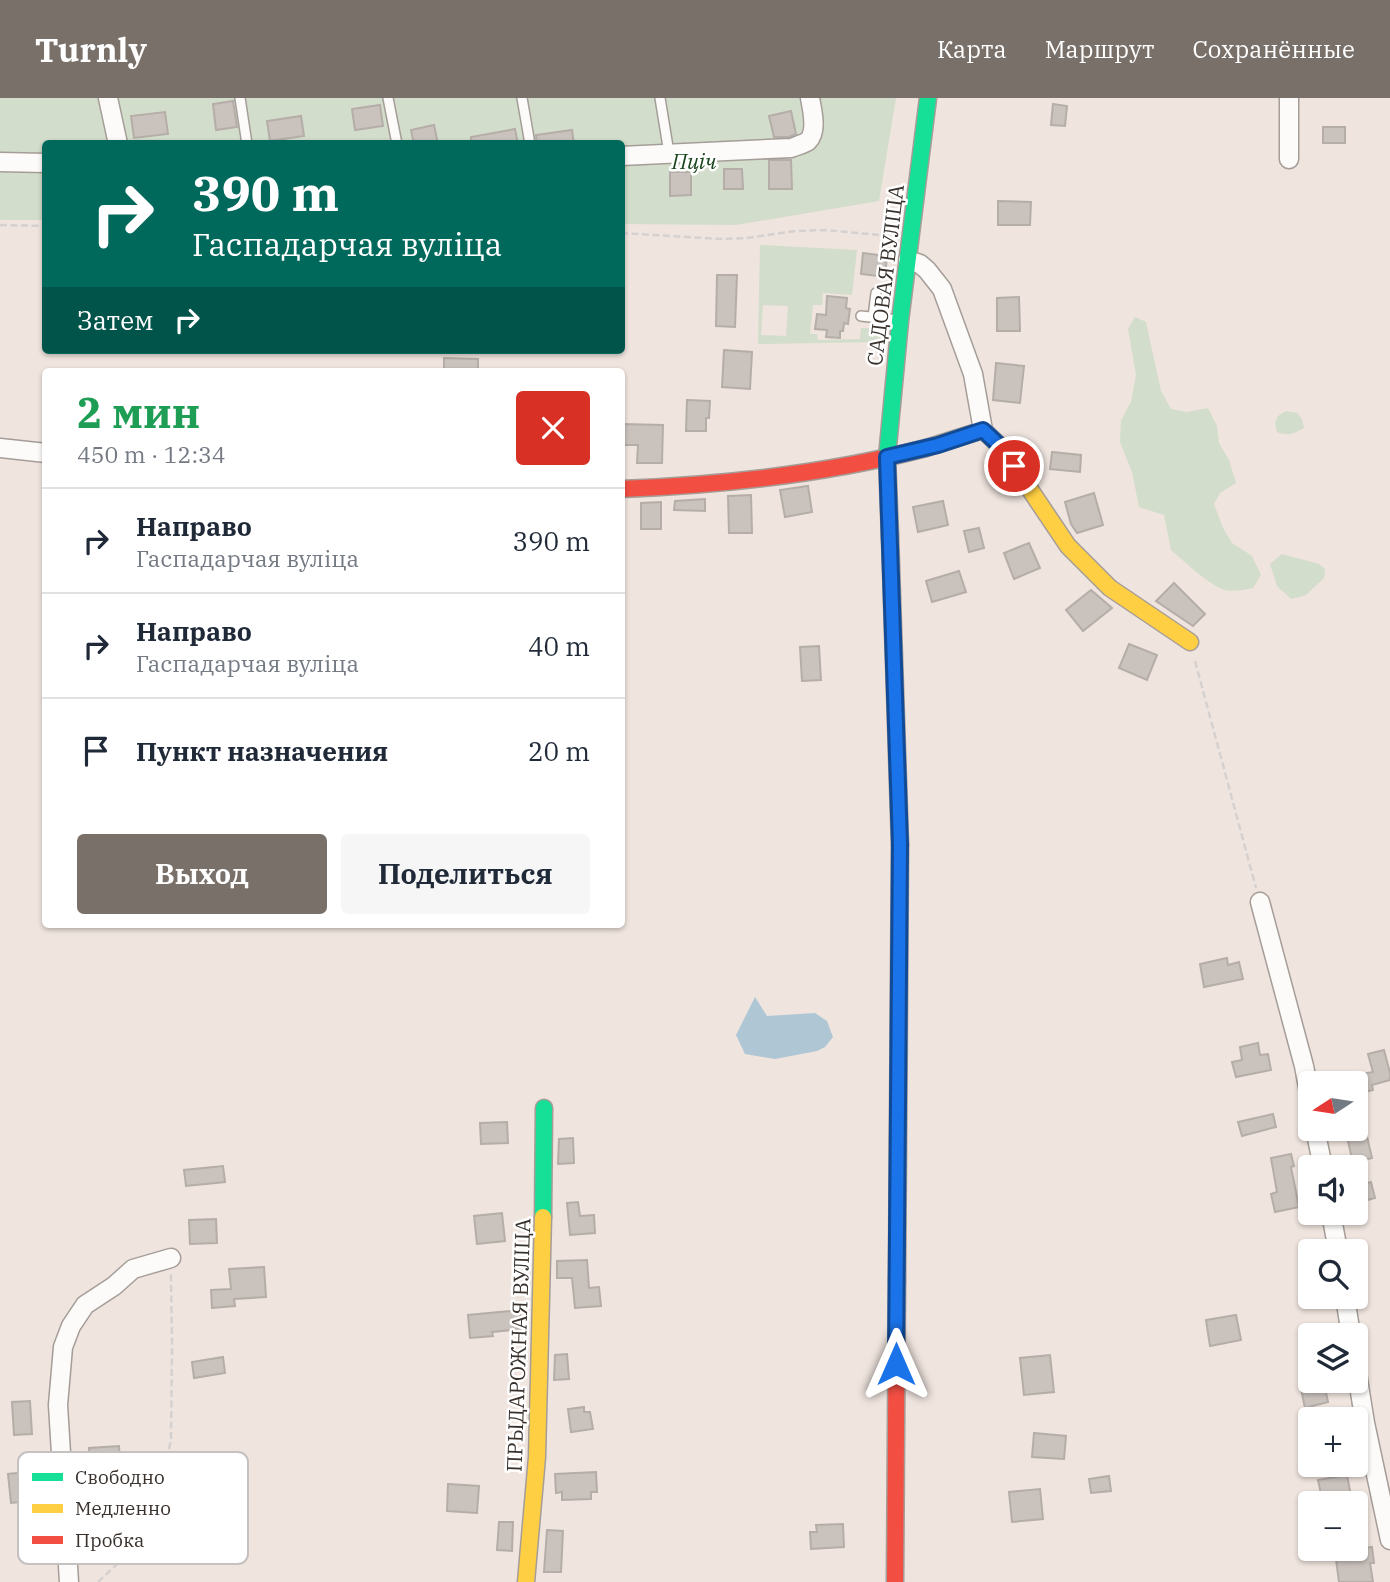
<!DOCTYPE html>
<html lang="ru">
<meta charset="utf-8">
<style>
body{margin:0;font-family:"IBM Plex Serif",serif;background:#f6f6f7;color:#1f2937;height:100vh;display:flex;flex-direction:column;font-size:26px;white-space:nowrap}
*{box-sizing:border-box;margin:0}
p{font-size:23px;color:#747a83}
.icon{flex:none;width:38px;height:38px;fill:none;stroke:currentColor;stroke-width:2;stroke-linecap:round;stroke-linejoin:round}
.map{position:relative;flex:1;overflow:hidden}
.panel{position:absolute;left:42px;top:270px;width:583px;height:560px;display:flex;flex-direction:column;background:#fff;border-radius:7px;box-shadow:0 2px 5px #0004}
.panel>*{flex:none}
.hud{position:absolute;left:42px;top:42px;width:583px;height:214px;border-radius:7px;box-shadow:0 2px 5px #0004;background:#00695c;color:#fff;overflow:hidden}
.needle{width:46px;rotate:258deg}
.controls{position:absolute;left:1298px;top:973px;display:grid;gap:14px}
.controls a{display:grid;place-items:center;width:70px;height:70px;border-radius:7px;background:#fff;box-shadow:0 2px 5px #0004;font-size:35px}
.pin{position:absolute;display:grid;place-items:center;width:60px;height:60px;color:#fff;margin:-30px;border:4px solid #fff;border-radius:50%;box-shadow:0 2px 7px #0007}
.me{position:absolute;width:77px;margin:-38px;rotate:0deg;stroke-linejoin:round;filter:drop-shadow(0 0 5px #0008)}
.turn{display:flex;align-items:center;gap:24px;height:147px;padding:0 35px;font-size:32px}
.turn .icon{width:91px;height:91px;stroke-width:2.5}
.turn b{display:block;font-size:49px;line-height:60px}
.then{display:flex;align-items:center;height:66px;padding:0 35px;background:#0003;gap:14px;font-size:26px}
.round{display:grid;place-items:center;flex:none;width:74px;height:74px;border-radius:7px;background:#f6f6f7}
.summary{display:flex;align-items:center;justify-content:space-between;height:119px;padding:0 35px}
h1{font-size:42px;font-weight:700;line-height:52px;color:#1e9e55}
.primary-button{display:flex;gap:14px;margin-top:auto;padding:14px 35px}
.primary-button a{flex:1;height:80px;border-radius:7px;background:#79706a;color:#fff;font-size:28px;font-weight:700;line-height:80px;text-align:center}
.primary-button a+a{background:#f6f6f7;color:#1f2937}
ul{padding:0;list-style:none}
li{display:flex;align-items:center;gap:21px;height:105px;padding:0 35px;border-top:2px solid #e0e1e3}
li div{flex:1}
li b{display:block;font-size:26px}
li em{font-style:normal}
header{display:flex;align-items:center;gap:42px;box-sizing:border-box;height:98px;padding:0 35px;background:#79706a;color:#fff}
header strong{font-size:33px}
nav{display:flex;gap:38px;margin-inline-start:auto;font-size:24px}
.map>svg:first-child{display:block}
</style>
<header>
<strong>Turnly</strong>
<nav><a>Карта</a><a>Маршрут</a><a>Сохранённые</a></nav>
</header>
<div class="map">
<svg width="1390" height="1484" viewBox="0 0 1390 1484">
<rect width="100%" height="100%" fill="#efe4de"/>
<g fill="#d3ddcb" fill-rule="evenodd">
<path d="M0,0H896L879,103L736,127L621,126V46H46L45,122H0Z"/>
<path d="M760,147L857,152L852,197L823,195L822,207H813L810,236H817L818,242L860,241L861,230L884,231L883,244L758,246ZM763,207L788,208L786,238L761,237Z"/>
<path d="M1135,219L1146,224L1161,293L1171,311L1187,314L1208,310L1217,328L1219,345L1229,362L1236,385L1220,395L1214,406L1223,430L1232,445L1252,458L1261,477L1253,490C1244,492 1235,494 1225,492C1210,488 1184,463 1171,452L1164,417L1139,409L1132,374L1120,344L1121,322L1131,304L1136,277L1128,231Z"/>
<path d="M1286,313L1297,315L1302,321L1304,330C1294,336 1288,338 1277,334L1275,325L1278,318Z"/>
<path d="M1282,456L1319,466L1325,471L1324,480L1306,497L1291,501L1277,488L1270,466Z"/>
</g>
<path fill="#afc6d5" d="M755,899L767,918L815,915L827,923L833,939L825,949L817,953L775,961L745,956L736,937Z"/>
<g fill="#cac2bc" stroke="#b5ada8" stroke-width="2">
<path d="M233,3L237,29L216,32L213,6Z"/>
<path d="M1053,6L1067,8L1065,28L1051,27Z"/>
<path d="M380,7L383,28L355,32L352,11Z"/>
<path d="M791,13L796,36L789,39H774L769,18Z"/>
<path d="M165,14L168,36L134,40L131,18Z"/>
<path d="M301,18L304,38L270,43L267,23Z"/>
<path d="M434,27L438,46H414L411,32Z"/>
<rect x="1323" y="29" width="22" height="16"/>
<path d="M515,31L518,46H471V39Z"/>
<path d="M572,32L574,46H537L536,37Z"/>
<path d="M769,62H791L792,91H769Z"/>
<path d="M724,71H742L743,91H724Z"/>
<path d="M670,74H691V97L670,98Z"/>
<path d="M998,103L1031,104L1030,127H998Z"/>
<path d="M863,155L887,158L885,179L861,176Z"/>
<path d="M717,177H737L735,229L716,228Z"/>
<path d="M827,198L847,200L846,210L850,211L848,226L844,225L843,233H840V240L826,239L827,232L815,231L817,216L826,217Z"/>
<path d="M1019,199L1020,233H997V200Z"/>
<path d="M724,252L752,254L750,291L722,289Z"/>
<path d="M444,260L478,261V273H444Z"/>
<path d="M996,265L1024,268L1020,305L993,302Z"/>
<path d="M687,302L710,303L709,320H706V333H686Z"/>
<path d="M621,326L663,327L662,365H637L638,347H621Z"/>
<path d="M1052,354L1081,357L1080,374L1050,371Z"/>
<path d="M808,388L812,414L785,419L780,392Z"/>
<path d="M1094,395L1103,427L1077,435L1071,426L1065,404Z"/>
<path d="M751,397L752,435H729L728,398Z"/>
<path d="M705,401V413L674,412L675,403Z"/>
<path d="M943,403L948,427L918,434L913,409Z"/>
<path d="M661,404V431H641V405Z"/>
<path d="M979,430L984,450L969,454L964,433Z"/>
<path d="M1029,445L1040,470L1014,481L1004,455Z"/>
<path d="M959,473L966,494L932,504L926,483Z"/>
<path d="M1174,485L1205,516L1193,528L1156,503Z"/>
<path d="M1091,492L1112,510L1083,533L1066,512Z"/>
<path d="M1129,546L1157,557L1147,582L1119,570Z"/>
<path d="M819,548L821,582L802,583L800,549Z"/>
<path d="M1227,860L1228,867L1239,864L1243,881L1204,889L1200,866Z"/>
<path d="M1258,945L1260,957L1268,956L1271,972L1236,979L1232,964L1242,962L1240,949Z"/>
<path d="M1384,952L1390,975V982L1372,987L1373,992L1356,996V977L1373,974L1368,956Z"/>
<path d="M1273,1016L1276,1029L1242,1038L1238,1024Z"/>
<path d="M507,1024L508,1045L481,1046L480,1025Z"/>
<path d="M1366,1034L1372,1060L1353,1065L1347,1039Z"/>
<path d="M573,1040L574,1065L558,1066L559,1041Z"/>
<path d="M1291,1056L1294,1068L1291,1069L1299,1109L1275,1114L1271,1096L1277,1094L1271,1060Z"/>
<path d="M223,1068L225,1084L186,1088L184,1072Z"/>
<path d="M1371,1084L1375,1100L1356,1105V1088Z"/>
<path d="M578,1104L580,1118L594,1117L595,1135L570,1137L567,1105Z"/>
<path d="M502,1115L505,1143L477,1146L474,1118Z"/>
<path d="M216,1121L217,1145L190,1146L189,1122Z"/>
<path d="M587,1162L589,1190L599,1189L601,1208L575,1210L572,1180H557V1163Z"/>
<path d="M264,1169L266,1199L234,1201L235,1208L212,1210L211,1192L231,1191L229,1171Z"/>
<path d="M520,1212L521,1231L492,1234L493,1238L470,1240L468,1217Z"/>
<path d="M1236,1217L1241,1242L1210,1248L1206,1222Z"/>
<path d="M567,1256L569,1281L554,1282L555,1257Z"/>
<path d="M1050,1257L1054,1294L1024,1297L1020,1260Z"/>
<path d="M223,1259L225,1275L194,1280L192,1264Z"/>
<path d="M1324,1285L1328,1304L1305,1310L1301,1291Z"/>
<path d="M30,1303L32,1336L14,1337L12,1304Z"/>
<path d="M584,1309V1314H590L593,1331L571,1334L568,1311Z"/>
<path d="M1034,1335L1066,1338L1064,1361L1032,1359Z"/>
<path d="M119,1348L121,1374L90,1376L89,1350Z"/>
<path d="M27,1374L30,1403L11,1405L8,1376Z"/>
<path d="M596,1374L597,1394H591V1401L562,1402V1394L556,1395L555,1376Z"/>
<path d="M1347,1377L1352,1403L1342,1405H1323L1318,1382Z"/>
<path d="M1109,1378L1111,1393L1091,1395L1089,1381Z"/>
<path d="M448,1386L479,1388L477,1415L447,1413Z"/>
<path d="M1040,1391L1043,1421L1012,1424L1009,1394Z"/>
<path d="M499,1424H513L512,1453L497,1452Z"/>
<path d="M843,1426L844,1449L811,1451L810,1434H817L816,1427Z"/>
<path d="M547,1432L563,1433L561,1474H544Z"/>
<path d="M1372,1449L1374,1465H1370L1373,1484H1339L1335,1454Z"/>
</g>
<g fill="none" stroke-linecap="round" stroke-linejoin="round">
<g stroke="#a59d98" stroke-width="12">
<g id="lane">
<path d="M240,0L247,46"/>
<path d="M388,0L397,46"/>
<path d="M522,0L530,46"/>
<path d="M660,0L669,55"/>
<path d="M861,218L898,222"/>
<path d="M873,219L876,195"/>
</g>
</g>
<g stroke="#a59d98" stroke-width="21">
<g id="street">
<path d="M108,0L118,46"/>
<path d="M1289,0V61"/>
<path d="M621,58L791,50C796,48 804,46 808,43C818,33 812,12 810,0"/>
<path d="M0,64L46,65"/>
<path d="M908,162L920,166L927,172L942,191L973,276L983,332"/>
<path d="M0,350L46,355"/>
<path d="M1260,804L1304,968L1311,1005"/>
<path d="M1315,1031L1323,1069"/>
<path d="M1331,1115L1338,1153"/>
<path d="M1345,1199L1351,1237"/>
<path d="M1356,1269L1365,1325L1390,1442"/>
<path d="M69,1484L58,1307L63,1249L71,1228L85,1207L114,1188L133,1171L171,1160"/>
</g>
</g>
<g stroke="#a59d98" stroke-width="19">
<g id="fast">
<path d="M890,438L887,359L900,223L928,0"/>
<path d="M543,1119L544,1010"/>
<path d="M897,1182L900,747"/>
</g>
</g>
<g stroke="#a59d98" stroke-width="19">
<g id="slow">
<path d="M926,350L983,332L1002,350L1068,448L1110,490L1190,544"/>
<path d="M890,438L900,747"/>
<path d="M526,1484L537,1359L543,1119"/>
</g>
</g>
<g stroke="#a59d98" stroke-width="19">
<g id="jam">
<path d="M621,391C723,387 827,376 926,350"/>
<path d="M895,1484L897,1182"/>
</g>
</g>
<g stroke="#d5d1d0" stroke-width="2.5" stroke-dasharray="7 3.5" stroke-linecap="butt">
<path d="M0,127L46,128"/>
<path d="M621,135L721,141L747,140L796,133L825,132L890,138"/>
<path d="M1195,563L1256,790"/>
<path d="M98,1484L150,1435L157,1414L171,1341L172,1248L171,1176"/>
</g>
<use href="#lane" stroke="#fdfbfa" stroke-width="9"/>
<use href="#street" stroke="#fdfbfa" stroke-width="18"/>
<use href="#fast" stroke="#16e098" stroke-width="16"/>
<use href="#slow" stroke="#ffcf43" stroke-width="16"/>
<use href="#jam" stroke="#f24e42" stroke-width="16"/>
</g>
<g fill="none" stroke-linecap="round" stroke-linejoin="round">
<g stroke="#114b97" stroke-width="18">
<path id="route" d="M896,1266L900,746L887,359L938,347L983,332L1002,350L1014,368"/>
</g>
<use href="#route" stroke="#1a73e8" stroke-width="12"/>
</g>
<g text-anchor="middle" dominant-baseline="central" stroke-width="5" stroke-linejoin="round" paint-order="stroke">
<g font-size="21" font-style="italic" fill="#19451c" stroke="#fff">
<text x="694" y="63">Пціч</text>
</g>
<g font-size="21" fill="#39312c" stroke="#fff">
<text transform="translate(885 177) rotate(-83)">САДОВАЯ ВУЛІЦА</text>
<text transform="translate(518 1247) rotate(-88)">ПРЫДАРОЖНАЯ ВУЛІЦА</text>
</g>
</g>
<rect x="18" y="1354" width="230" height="112" rx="10" fill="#fff" stroke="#c4c1c0" stroke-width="2"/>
<rect x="32" y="1375" width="31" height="8" fill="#16e098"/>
<rect x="32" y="1406" width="31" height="9" fill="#ffcf43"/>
<rect x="32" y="1438" width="31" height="8" fill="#f24e42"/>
<g font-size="19" fill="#39312c">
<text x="75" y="1386">Свободно</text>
<text x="75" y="1417">Медленно</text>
<text x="75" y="1449">Пробка</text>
</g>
</svg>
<div class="controls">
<a><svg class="needle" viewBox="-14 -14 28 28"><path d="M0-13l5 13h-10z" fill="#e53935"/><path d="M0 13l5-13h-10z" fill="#747a83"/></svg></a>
<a><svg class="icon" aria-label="sound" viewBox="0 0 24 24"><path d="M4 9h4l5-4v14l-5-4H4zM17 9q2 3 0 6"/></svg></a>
<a><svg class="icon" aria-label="search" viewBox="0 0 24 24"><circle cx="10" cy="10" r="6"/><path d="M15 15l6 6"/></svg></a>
<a><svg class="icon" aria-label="layers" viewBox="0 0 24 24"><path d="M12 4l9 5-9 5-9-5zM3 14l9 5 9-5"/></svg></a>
<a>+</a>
<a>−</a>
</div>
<div class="pin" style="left:1014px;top:368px;background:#d93025"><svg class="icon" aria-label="arrive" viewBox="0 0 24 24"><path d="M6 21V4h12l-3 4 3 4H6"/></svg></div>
<svg class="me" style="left:896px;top:1266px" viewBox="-20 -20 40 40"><path d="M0-17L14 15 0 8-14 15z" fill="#1a73e8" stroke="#fff" stroke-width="4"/></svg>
<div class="hud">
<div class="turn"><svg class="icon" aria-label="right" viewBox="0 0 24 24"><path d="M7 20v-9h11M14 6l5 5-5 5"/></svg><div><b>390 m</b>Гаспадарчая вуліца</div></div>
<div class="then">Затем<svg class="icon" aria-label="right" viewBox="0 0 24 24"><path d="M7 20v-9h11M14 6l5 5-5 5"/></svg></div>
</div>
<section class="panel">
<div class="summary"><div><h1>2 мин</h1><p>450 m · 12:34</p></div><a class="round" style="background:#d93025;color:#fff"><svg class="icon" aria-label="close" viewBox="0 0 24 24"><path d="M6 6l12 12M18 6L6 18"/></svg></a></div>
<ul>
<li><svg class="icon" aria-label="right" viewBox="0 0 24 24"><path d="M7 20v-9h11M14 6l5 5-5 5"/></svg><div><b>Направо</b><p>Гаспадарчая вуліца</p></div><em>390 m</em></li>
<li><svg class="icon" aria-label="right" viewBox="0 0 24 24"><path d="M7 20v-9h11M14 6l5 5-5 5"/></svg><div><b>Направо</b><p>Гаспадарчая вуліца</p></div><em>40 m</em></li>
<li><svg class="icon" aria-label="arrive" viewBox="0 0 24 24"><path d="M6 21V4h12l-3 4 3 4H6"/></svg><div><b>Пункт назначения</b></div><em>20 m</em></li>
</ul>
<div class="primary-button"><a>Выход</a><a>Поделиться</a></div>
</section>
</div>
